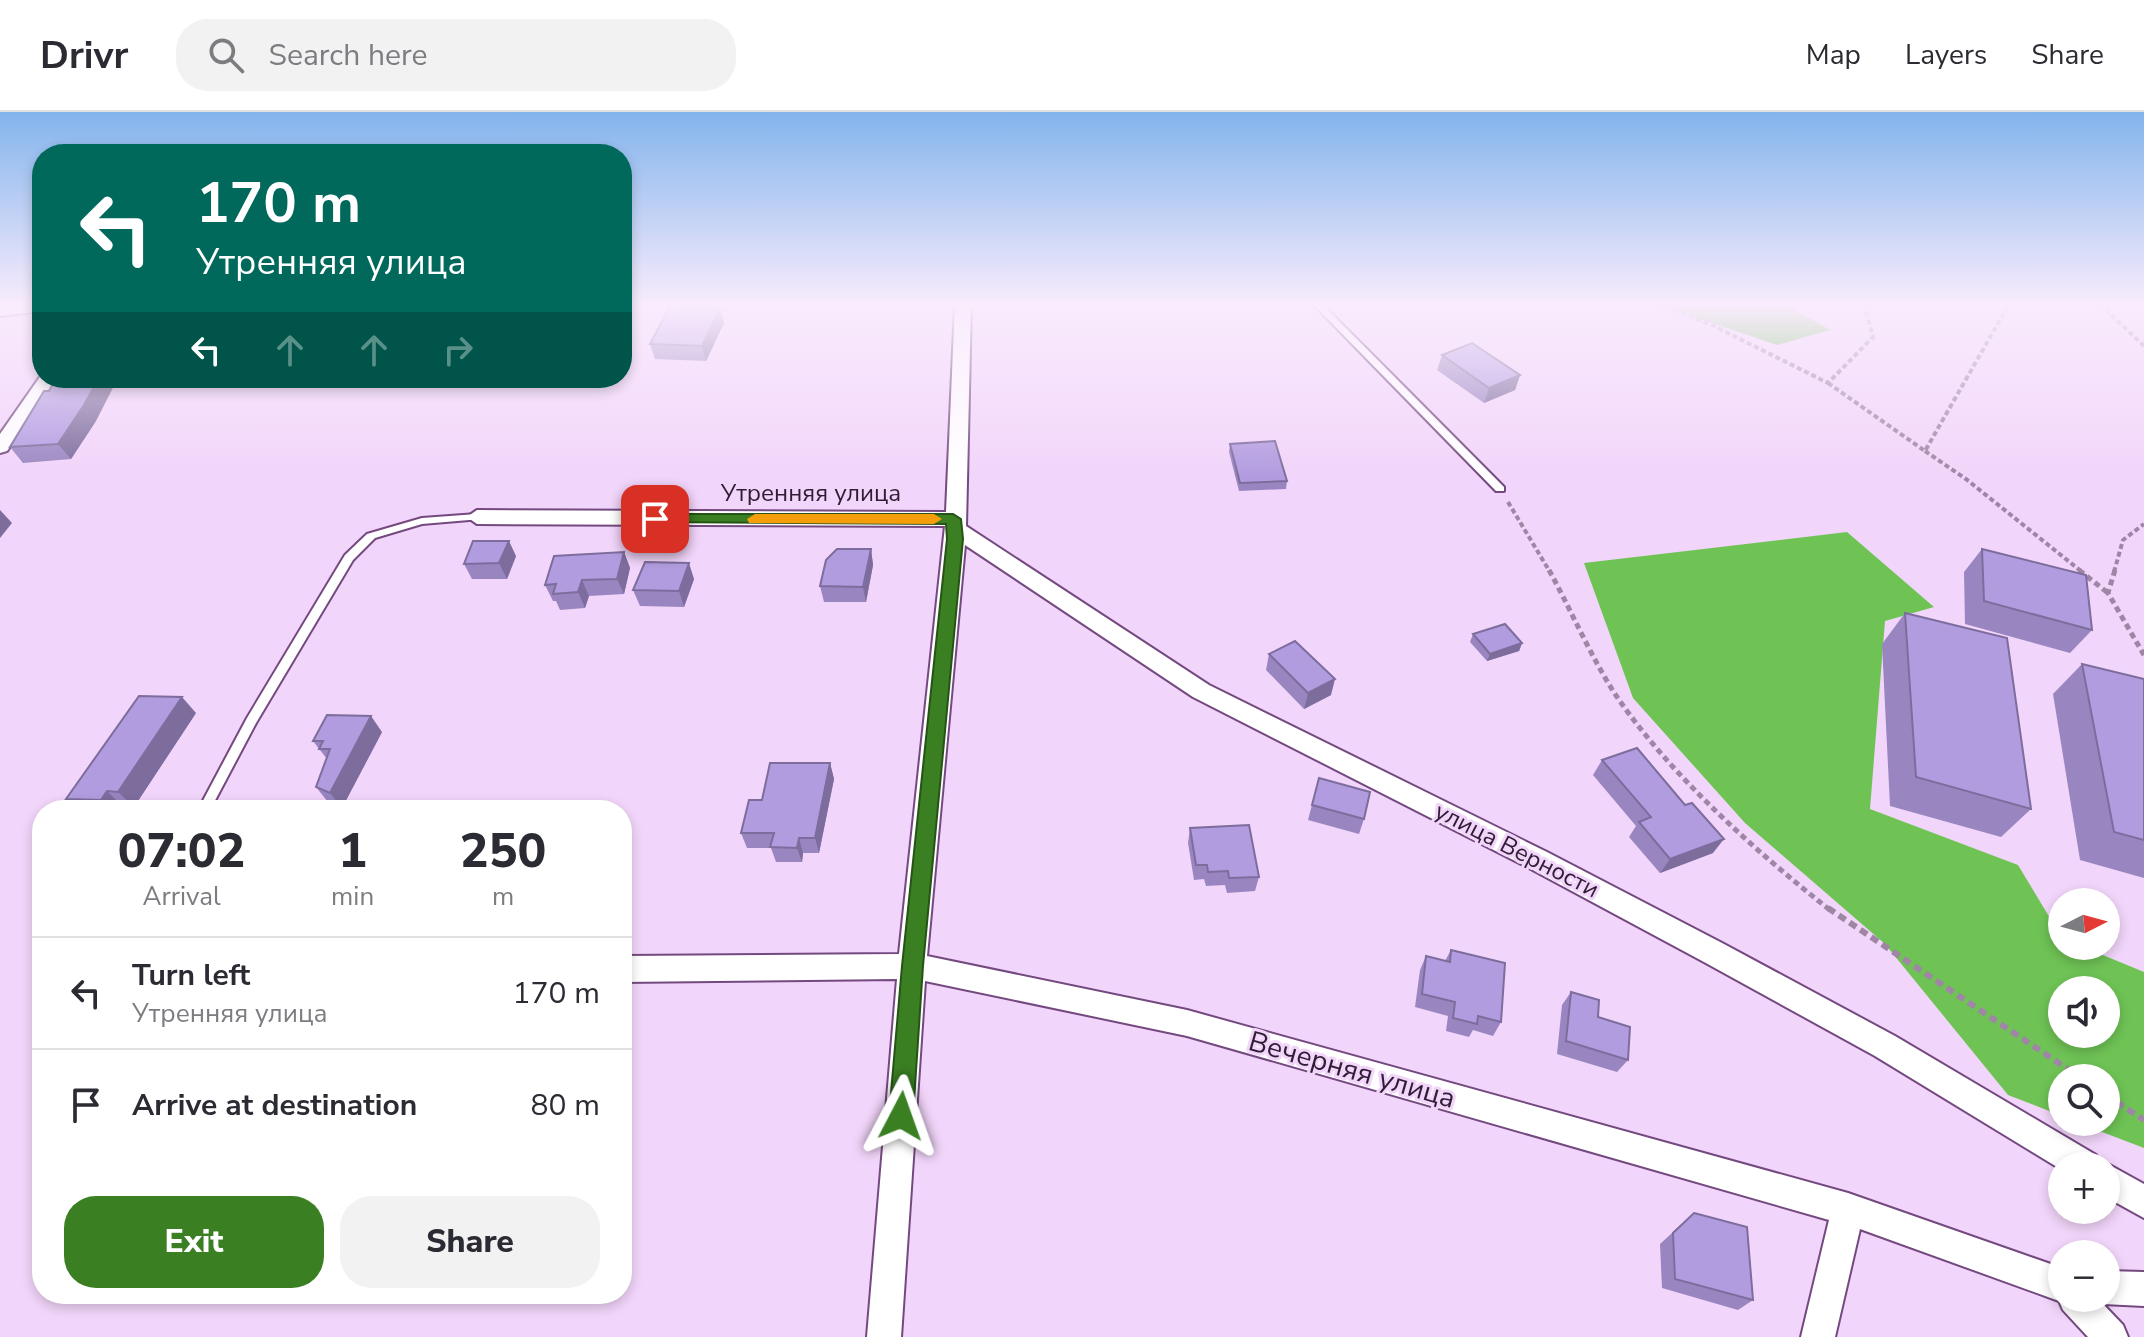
<!DOCTYPE html>
<meta charset="utf-8">
<style>
body{margin:0;font-family:"Nunito Sans",sans-serif;background:#f2f2f3;color:#2b2b33;height:100vh;display:flex;flex-direction:column;font-size:30px;white-space:nowrap}
*{box-sizing:border-box;margin:0}
p{font-size:26px;color:#7c7c81}
.icon{flex:none;width:44px;height:44px;fill:none;stroke:currentColor;stroke-width:2;stroke-linecap:round;stroke-linejoin:round}
.map{position:relative;flex:1;overflow:hidden}
.sheet{position:absolute;left:32px;top:688px;width:600px;height:504px;display:flex;flex-direction:column;background:#fff;border-radius:32px;box-shadow:0 4px 12px #0003}
.sheet>*{flex:none}
.hud{position:absolute;left:32px;top:32px;width:600px;height:244px;border-radius:32px;box-shadow:0 4px 12px #0003;background:#00695c;color:#fff;overflow:hidden}
.needle{width:52px;rotate:84deg}
.controls{position:absolute;left:2048px;top:776px;display:grid;gap:16px}
.controls a{display:grid;place-items:center;width:72px;height:72px;border-radius:50%;background:#fff;box-shadow:0 4px 12px #0003;font-size:40px}
.pin{position:absolute;display:grid;place-items:center;width:68px;height:68px;color:#fff;margin:-34px;border-radius:16px;box-shadow:0 4px 12px #0006}
.me{position:absolute;width:88px;margin:-44px;rotate:4deg;stroke-linejoin:round;filter:drop-shadow(0 0 6px #0008)}
.turn{display:flex;align-items:center;gap:28px;height:168px;padding:0 32px;font-size:36px}
.turn .icon{width:104px;height:104px;stroke-width:2.5}
.turn b{display:block;font-size:56px;line-height:68px}
.lanes{display:flex;align-items:center;height:76px;padding:0 32px;background:#0003;justify-content:center;gap:40px;direction:ltr}
.lanes .off{opacity:.35}
.eta{display:flex;justify-content:space-evenly;align-items:center;height:136px;text-align:center}
.eta b{font-size:48px;font-weight:800;line-height:56px}
.button{display:flex;gap:16px;margin-top:auto;padding:16px 32px}
.button a{flex:1;height:92px;border-radius:32px;background:#3a7f22;color:#fff;font-size:32px;font-weight:800;line-height:92px;text-align:center}
.button a+a{background:#f2f2f3;color:#2b2b33}
ul{padding:0;list-style:none}
li{display:flex;align-items:center;gap:24px;height:112px;padding:0 32px;border-top:2px solid #e1e1e2}
li div{flex:1}
li b{display:block;font-size:30px}
li em{font-style:normal}
header{display:flex;align-items:center;gap:48px;box-sizing:border-box;height:112px;padding:0 40px;background:#fff;border-bottom:2px solid #e1e1e2}
header strong{font-size:38px}
nav{display:flex;gap:44px;margin-inline-start:auto;font-size:28px}
.search{width:560px;height:72px;background:#f2f2f3;display:flex;align-items:center;gap:20px;box-sizing:border-box;padding:0 28px;border-radius:32px;color:#7c7c81;font-size:30px}
.map>svg:first-child{display:block}
</style>
<header>
<strong>Drivr</strong>
<div class="search"><svg class="icon" aria-label="search" viewBox="0 0 24 24"><circle cx="10" cy="10" r="6"/><path d="M15 15l6 6"/></svg>Search here</div>
<nav><a>Map</a><a>Layers</a><a>Share</a></nav>
</header>
<div class="map">
<svg width="2144" height="1225" viewBox="0 0 2144 1225">
<rect width="100%" height="100%" fill="#f2d5fa"/>
<g fill="#6fc355" fill-rule="evenodd">
<path d="M1657,192H1785L1830,218L1777,233Z"/>
<path d="M1847,420L1934,495L1885,509L1870,697L2018,753L2062,826V834H2081L2144,860V1036L2076,1010H2106V966H2062V1004L2008,983L1885,832L1745,711L1633,586L1584,451ZM2062,878H2106V922H2062Z"/>
</g>
<g fill="none" stroke-linecap="round" stroke-linejoin="round">
<g stroke="#744980" stroke-width="4">
<g id="service">
<path d="M1313,192H1322L1504,375V379H1496Z"/>
<path d="M477,402L481,403V407L422,412L375,426L353,448L256,611L210,698H198L247,606L345,443L367,422L422,406Z"/>
</g>
</g>
<g stroke="#744980" stroke-width="4">
<g id="minor">
<path d="M42,192V199L0,204V194Z"/>
<path d="M955,192H971L966,414L1209,573L1547,740L1724,832L1895,924L2096,1043L2101,1053L2106,1051L2144,1072V1106L2106,1085V1054H2062V1058L1875,944L1704,850L1529,756L1193,585L965,433L927,844L1187,898L1848,1081L2062,1156V1186H2106V1159L2144,1160V1194L2103,1192L2123,1213L2128,1225H2088L2063,1198L2059,1189L1860,1117L1835,1225H1801L1829,1108L1187,924L925,869L901,1225H867L897,867L622,870V844L899,842L945,414L477,412L467,405L477,398L946,400Z"/>
<path d="M42,262V266H57L7,339L0,341V322Z"/>
</g>
</g>
<g stroke="#9f86a5" stroke-width="4" stroke-dasharray="5 3" stroke-linecap="butt">
<path d="M1659,192L1710,212L1828,271L1873,225L1864,192"/>
<path d="M2100,192L2144,234"/>
<path d="M1828,271L1925,339L2009,192"/>
<path d="M1925,339L1966,367L2082,460"/>
<path d="M1508,390L1550,460"/>
<path d="M2114,460L2123,428L2144,412"/>
</g>
<g stroke="#9f86a5" stroke-width="5" stroke-dasharray="6 4" stroke-linecap="butt">
<path d="M1549,458C1571,498 1590,543 1615,582C1669,662 1755,739 1830,798"/>
<path d="M2079,458L2108,481"/>
<path d="M2115,458L2108,481L2144,543"/>
</g>
<g stroke="#9f86a5" stroke-width="6" stroke-dasharray="8 5" stroke-linecap="butt">
<path d="M1828,796L2081,966"/>
<path d="M2106,983L2144,1008"/>
</g>
<use href="#service" fill="#fff" fill-rule="evenodd"/>
<use href="#minor" fill="#fff" fill-rule="evenodd"/>
</g>
<g fill="#9986c1">
<path d="M724,211L706,249L655,247L650,232Z"/>
<path d="M1442,243L1520,263L1515,278L1484,291L1437,258Z"/>
<path d="M96,309L71,347L23,351L10,335Z"/>
<path d="M1230,332L1287,369L1286,377L1239,379L1229,340Z"/>
<path d="M871,437L873,453L866,490H824L820,474Z"/>
<path d="M1982,437L2092,518L2070,541L1965,512L1964,460Z"/>
<path d="M624,440L630,456L624,482L589,484L585,496L560,498L556,489H553L545,473Z"/>
<path d="M516,444L507,467H472L464,452Z"/>
<path d="M694,467L684,495L640,494L633,478Z"/>
<path d="M1905,501L2031,697L2001,725L1890,694L1882,532Z"/>
<path d="M1473,522L1522,531L1519,539L1487,549L1470,530Z"/>
<path d="M1269,542L1331,583L1304,597L1266,558Z"/>
<path d="M2082,552L2144,567V766L2080,748L2053,582Z"/>
<path d="M196,601L134,695H123L121,698H78L66,687Z"/>
<path d="M382,620L342,696L328,690L316,675L327,647L313,629Z"/>
<path d="M1602,648L1713,741L1660,761L1629,725L1636,714L1593,663Z"/>
<path d="M830,651L834,667L819,741H803L802,750H776L771,736H747L741,721L762,688Z"/>
<path d="M1319,666L1364,707L1359,722L1308,708Z"/>
<path d="M1190,716L1259,765L1255,779L1227,781L1225,773L1206,774L1204,767L1194,768L1188,731Z"/>
<path d="M1451,838L1501,910L1493,924L1473,918L1469,925L1446,919L1448,904L1415,895L1420,858L1426,844L1445,849Z"/>
<path d="M1571,880L1598,905L1628,948L1617,960L1557,942L1562,893Z"/>
<path d="M1694,1101L1753,1188L1738,1198L1662,1176L1660,1132Z"/>
</g>
<g fill="#7d6d9d">
<path d="M720,196L724,211L706,249L702,234Z"/>
<path d="M1520,263L1515,278L1484,291L1489,276Z"/>
<path d="M99,266H118L96,309L71,347L58,332Z"/>
<path d="M0,398L12,411L0,426Z"/>
<path d="M509,429L516,444L507,467L499,451Z"/>
<path d="M871,437L873,453L866,490L863,475Z"/>
<path d="M624,440L630,456L624,482L617,467Z"/>
<path d="M689,451L694,467L684,495L679,479Z"/>
<path d="M582,468L589,484L585,496L578,480Z"/>
<path d="M1522,531L1519,539L1487,549L1490,542Z"/>
<path d="M1335,567L1331,583L1304,597L1308,581Z"/>
<path d="M182,585L196,601L134,695L118,680Z"/>
<path d="M371,604L382,620L342,696L330,681Z"/>
<path d="M830,651L834,667L819,741L815,726Z"/>
<path d="M107,679L123,695L121,698H112L101,688Z"/>
<path d="M799,726L803,741L802,750L797,736Z"/>
<path d="M1724,727L1713,741L1660,761L1670,747Z"/>
</g>
<g fill="#b29ce0" stroke="#7d6d9d" stroke-width="2">
<path d="M670,194L720,196L702,234L650,232Z"/>
<path d="M1472,231L1520,263L1489,276L1442,243Z"/>
<path d="M56,266H99L84,293L58,332L10,335L44,279H49Z"/>
<path d="M1275,329L1287,369L1240,371L1230,332Z"/>
<path d="M473,429H509L499,451L464,452Z"/>
<path d="M837,437H871L863,475L820,474L826,448Z"/>
<path d="M1982,437L2086,463L2092,518L1984,489Z"/>
<path d="M624,440L617,467L582,468L578,480L553,482L556,472L545,473L554,444Z"/>
<path d="M645,450L689,451L679,479L633,478Z"/>
<path d="M1905,501L2007,526L2031,697L1916,665Z"/>
<path d="M1505,512L1522,531L1490,542L1473,522Z"/>
<path d="M1295,529L1335,567L1308,581L1269,542Z"/>
<path d="M2082,552L2144,567V728L2114,720Z"/>
<path d="M139,584L182,585L118,680L107,679L101,688L66,687Z"/>
<path d="M327,603L371,604L330,681L316,675L330,637H319L323,629H313Z"/>
<path d="M1637,636L1685,693L1692,691L1724,727L1670,747L1639,710L1651,705L1602,648Z"/>
<path d="M770,651H830L815,726H799L797,736L770,735L774,721H741L749,688H762Z"/>
<path d="M1319,666L1370,680L1364,707L1312,693Z"/>
<path d="M1249,713L1259,765L1229,766L1228,759L1208,760L1207,753H1196L1190,716Z"/>
<path d="M1451,838L1505,851L1501,910L1478,904L1477,912L1453,906L1455,890L1422,882L1426,844L1450,850Z"/>
<path d="M1571,880L1599,888L1598,905L1630,915L1628,948L1566,929Z"/>
<path d="M1694,1101L1747,1115L1753,1188L1675,1167L1673,1121Z"/>
</g>
<linearGradient id="sky" x2="0" y2="1"><stop stop-color="#83b4ec"/><stop offset="0.53" stop-color="#f9ecfd"/><stop offset="1" stop-color="#f9ecfd" stop-opacity="0"/></linearGradient>
<rect width="2144" height="364" fill="url(#sky)"/>
<path fill="#3a7f22" stroke="#265316" stroke-width="2" d="M655,402H953L961,407L963,427L923,854L913,1004L909,1012L901,1015L893,1012L889,1004L902,854L947,427L946,412L650,410V403Z"/>
<path fill="#f59e0b" d="M755,402H934L942,407L934,412L749,411L747,407Z"/>
<g text-anchor="middle" dominant-baseline="central" stroke-width="6" stroke-linejoin="round" paint-order="stroke">
<g font-size="24" fill="#301d35" stroke="#f2d5fa">
<text x="811" y="381">Утренняя улица</text>
<text transform="translate(1517 738) rotate(27)">улица Верности</text>
</g>
<g font-size="28" fill="#301d35" stroke="#f2d5fa">
<text transform="translate(1352 958) rotate(16)">Вечерняя улица</text>
</g>
</g>
</svg>
<div class="controls">
<a><svg class="needle" viewBox="-14 -14 28 28"><path d="M0-13l5 13h-10z" fill="#e53935"/><path d="M0 13l5-13h-10z" fill="#7c7c81"/></svg></a>
<a><svg class="icon" aria-label="sound" viewBox="0 0 24 24"><path d="M4 9h4l5-4v14l-5-4H4zM17 9q2 3 0 6"/></svg></a>
<a><svg class="icon" aria-label="search" viewBox="0 0 24 24"><circle cx="10" cy="10" r="6"/><path d="M15 15l6 6"/></svg></a>
<a>+</a>
<a>−</a>
</div>
<div class="pin" style="left:655px;top:407px;background:#d93025"><svg class="icon" aria-label="arrive" viewBox="0 0 24 24"><path d="M6 21V4h12l-3 4 3 4H6"/></svg></div>
<svg class="me" style="left:901px;top:1004px" viewBox="-20 -20 40 40"><path d="M0-17L14 15 0 8-14 15z" fill="#3a7f22" stroke="#fff" stroke-width="4"/></svg>
<div class="hud">
<div class="turn"><svg class="icon" aria-label="left" viewBox="0 0 24 24"><path d="M17 20v-9H6M10 6l-5 5 5 5"/></svg><div><b>170 m</b>Утренняя улица</div></div>
<div class="lanes"><svg class="icon" aria-label="left" viewBox="0 0 24 24"><path d="M17 20v-9H6M10 6l-5 5 5 5"/></svg><svg class="icon off" aria-label="ahead" viewBox="0 0 24 24"><path d="M12 20V5M6 11l6-6 6 6"/></svg><svg class="icon off" aria-label="ahead" viewBox="0 0 24 24"><path d="M12 20V5M6 11l6-6 6 6"/></svg><svg class="icon off" aria-label="right" viewBox="0 0 24 24"><path d="M7 20v-9h11M14 6l5 5-5 5"/></svg></div>
</div>
<section class="sheet">
<div class="eta">
<div><b>07:02</b><p>Arrival</p></div>
<div><b>1</b><p>min</p></div>
<div><b>250</b><p>m</p></div>
</div>
<ul>
<li><svg class="icon" aria-label="left" viewBox="0 0 24 24"><path d="M17 20v-9H6M10 6l-5 5 5 5"/></svg><div><b>Turn left</b><p>Утренняя улица</p></div><em>170 m</em></li>
<li><svg class="icon" aria-label="arrive" viewBox="0 0 24 24"><path d="M6 21V4h12l-3 4 3 4H6"/></svg><div><b>Arrive at destination</b></div><em>80 m</em></li>
</ul>
<div class="button"><a>Exit</a><a>Share</a></div>
</section>
</div>
